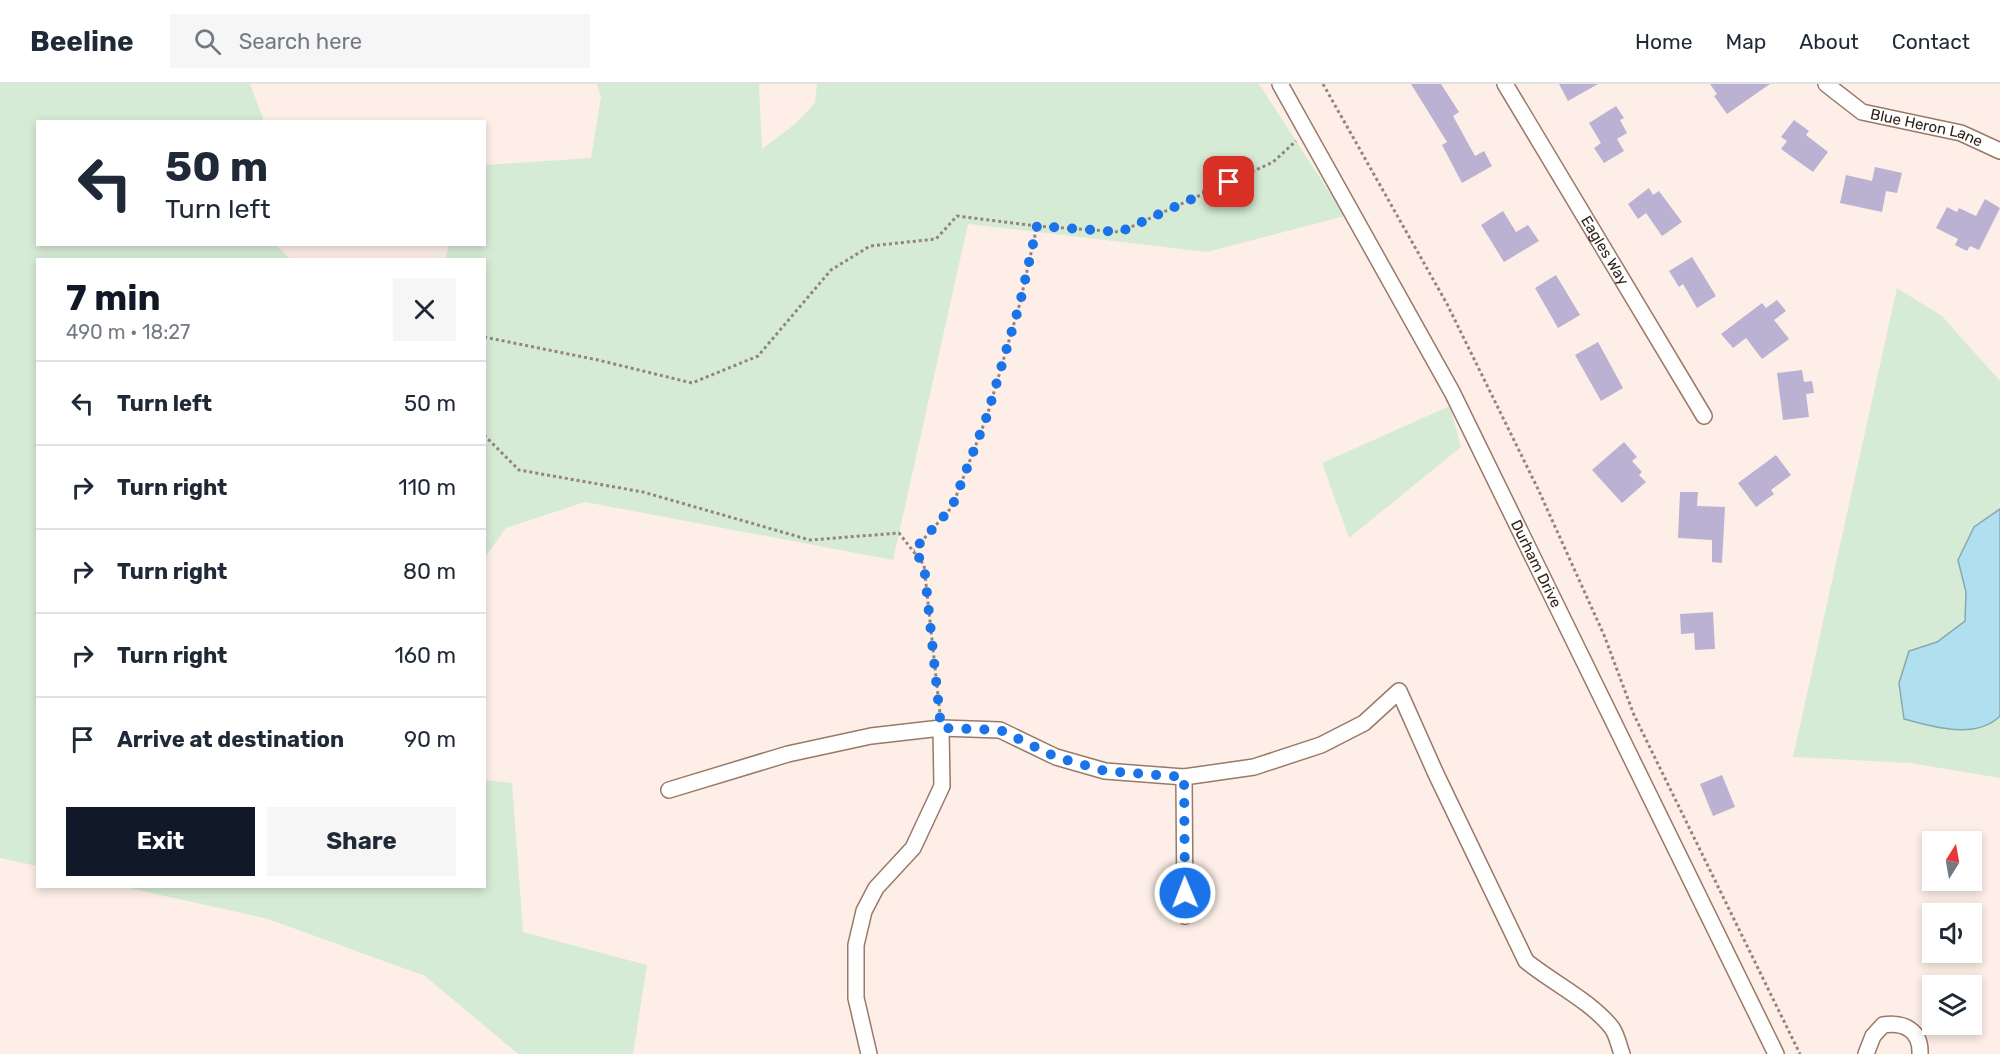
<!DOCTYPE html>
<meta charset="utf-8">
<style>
body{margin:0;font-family:Rubik,sans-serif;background:#f6f6f7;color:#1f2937;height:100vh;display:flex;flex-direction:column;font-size:22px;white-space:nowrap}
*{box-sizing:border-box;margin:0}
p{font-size:20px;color:#747a83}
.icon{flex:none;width:33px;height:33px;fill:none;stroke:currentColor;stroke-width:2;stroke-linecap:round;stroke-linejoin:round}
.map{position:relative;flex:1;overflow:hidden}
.sheet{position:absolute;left:36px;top:174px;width:450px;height:630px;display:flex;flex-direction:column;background:#fff;border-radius:0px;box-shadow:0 3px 9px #0003}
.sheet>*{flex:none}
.hud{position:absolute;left:36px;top:36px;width:450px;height:126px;border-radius:0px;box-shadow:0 3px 9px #0003;background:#fff;color:#1f2937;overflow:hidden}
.needle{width:39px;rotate:11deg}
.buttons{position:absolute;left:1922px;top:747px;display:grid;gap:12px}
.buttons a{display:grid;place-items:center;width:60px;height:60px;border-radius:0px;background:#fff;box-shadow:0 3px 9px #0003;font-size:30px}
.pin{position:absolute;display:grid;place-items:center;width:51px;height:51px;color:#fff;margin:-26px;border-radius:12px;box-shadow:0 3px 9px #0006}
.me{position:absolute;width:66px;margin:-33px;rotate:359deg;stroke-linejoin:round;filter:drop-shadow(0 0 4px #0008)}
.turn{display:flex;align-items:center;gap:21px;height:126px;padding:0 30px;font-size:27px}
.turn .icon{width:78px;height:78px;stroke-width:2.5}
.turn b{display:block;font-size:42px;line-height:51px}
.round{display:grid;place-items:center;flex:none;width:63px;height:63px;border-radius:0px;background:#f6f6f7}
.summary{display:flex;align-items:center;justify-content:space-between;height:102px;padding:0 30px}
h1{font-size:36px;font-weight:700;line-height:45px;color:#111827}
.action{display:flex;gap:12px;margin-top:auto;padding:12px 30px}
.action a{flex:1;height:69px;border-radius:0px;background:#111827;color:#fff;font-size:24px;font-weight:700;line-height:69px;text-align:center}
.action a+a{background:#f6f6f7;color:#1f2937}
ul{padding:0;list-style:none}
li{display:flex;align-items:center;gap:18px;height:84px;padding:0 30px;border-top:2px solid #e0e1e3}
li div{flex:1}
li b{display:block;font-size:22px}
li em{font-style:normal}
header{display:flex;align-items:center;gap:36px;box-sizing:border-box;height:84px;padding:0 30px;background:#fff;border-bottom:2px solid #e0e1e3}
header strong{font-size:28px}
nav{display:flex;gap:33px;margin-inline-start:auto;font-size:21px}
.search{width:420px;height:54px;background:#f6f6f7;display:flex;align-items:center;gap:15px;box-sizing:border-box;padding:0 21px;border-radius:0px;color:#747a83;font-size:22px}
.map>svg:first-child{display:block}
</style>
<header>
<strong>Beeline</strong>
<div class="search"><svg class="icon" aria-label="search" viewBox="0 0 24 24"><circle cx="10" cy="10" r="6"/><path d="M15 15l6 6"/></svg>Search here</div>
<nav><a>Home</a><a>Map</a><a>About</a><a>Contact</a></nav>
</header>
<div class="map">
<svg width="2000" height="970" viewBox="0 0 2000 970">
<rect width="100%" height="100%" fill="#fdefe7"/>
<g fill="#d6ebd5">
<path d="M0,0H250L264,37L38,38V160L276,161L290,175L38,176L37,782L0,774Z"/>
<path d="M597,0H759L762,65L795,40L815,19L817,0H1259L1345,132L1207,168L968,140L893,476L585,418L506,444L485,473L484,176H445L449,161L484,160L485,81L591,74L601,13Z"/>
<path d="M1897,204L1942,232L2000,297V694L1910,679L1793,673Z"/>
<path d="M1450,322L1461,363L1349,454L1322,379Z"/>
<path d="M485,696L512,699L523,848L647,881L633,970H518L425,892L268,835L125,803L484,802Z"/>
</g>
<path fill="#b0e0f0" stroke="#89a7b0" stroke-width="1.5" d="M2000,425V632C1976,656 1933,643 1904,635L1899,599L1909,567L1937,558L1965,537L1966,508L1958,476L1974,443Z"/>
<g fill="#bbb1d2">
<path d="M1411,0H1441L1459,28L1453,32L1475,72L1484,67L1492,82L1462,99L1442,61L1447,58Z"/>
<path d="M1559,0H1598L1568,17Z"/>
<path d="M1710,0H1770L1727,30L1714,12L1717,10Z"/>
<path d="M1616,22L1624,34L1620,36L1627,49L1617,55L1624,67L1604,79L1594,64L1601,59L1589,39Z"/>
<path d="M1794,36L1809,47L1806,51L1828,68L1813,88L1781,65L1787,57L1781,53Z"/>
<path d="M1875,83L1902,89L1897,109L1886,107L1882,128L1840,119L1846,91L1872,97Z"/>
<path d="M1649,104L1653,111L1659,107L1682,138L1662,152L1646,129L1638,135L1628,120Z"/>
<path d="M1985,115L2000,124L1979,166L1970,162L1967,167L1955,161L1958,155L1936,144L1947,123L1957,128L1959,124L1976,132Z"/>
<path d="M1503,127L1516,148L1528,141L1539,157L1504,178L1481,141Z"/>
<path d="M1692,173L1716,212L1697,224L1683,200L1679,203L1669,187Z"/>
<path d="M1556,191L1580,231L1558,244L1535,204Z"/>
<path d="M1777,216L1786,227L1774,236L1789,255L1762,275L1746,254L1733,264L1721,250L1762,219L1766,224Z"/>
<path d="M1598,258L1623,304L1601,317L1575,271Z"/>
<path d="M1802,286L1804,298L1812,297L1814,309L1806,310L1809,333L1783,336L1777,289Z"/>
<path d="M1624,358L1637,373L1632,377L1642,388L1639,391L1646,398L1622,419L1592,386Z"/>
<path d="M1776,371L1791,391L1771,406L1774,410L1756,423L1738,399Z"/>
<path d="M1680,408H1698L1697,422L1725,423L1722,479L1712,478V456L1678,454Z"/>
<path d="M1713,528L1715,565L1695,566L1694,549L1681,550L1680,530Z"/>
<path d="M1722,691L1735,723L1713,732L1700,700Z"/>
</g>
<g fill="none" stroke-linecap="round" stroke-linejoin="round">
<g stroke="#997967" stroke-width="18">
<g id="minor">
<path id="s1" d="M1280,0L1452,308L1776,970"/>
<path id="s2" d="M1505,0L1704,332"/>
<path id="s3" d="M1826,0L1862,28L1961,49L2000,67"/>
<path d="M1184,693L1185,832"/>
<path d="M669,706L788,670L871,652L941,644L1000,646L1056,673L1105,687L1184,693L1254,683L1321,661L1364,639L1399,607L1436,690L1526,877C1553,899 1591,917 1612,944C1617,951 1619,962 1622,970"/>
<path d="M869,970L856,914V861L864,827L876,804L913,764L942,702L941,644"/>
<path d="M1866,970L1873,952L1883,941C1904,938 1921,946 1920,970"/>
</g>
</g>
<g stroke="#93857e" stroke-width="3" stroke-dasharray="3 3" stroke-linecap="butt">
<path d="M1323,0L1447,220L1538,405L1604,551L1634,631L1800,970"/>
<path d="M1037,142L1120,148L1273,78L1296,57"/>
<path d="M484,253L598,276L692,299L758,272L831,186L870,162L936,155L957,132L1037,142L1020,219L987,332L952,423L914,466"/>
<path d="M484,351L519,386L643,408L810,456L899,449L924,481L940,630"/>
</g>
<use href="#minor" stroke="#fff" stroke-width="15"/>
</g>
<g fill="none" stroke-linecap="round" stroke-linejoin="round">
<path stroke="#1a73e8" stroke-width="10" stroke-dasharray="0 18" d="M1185,809L1184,693L1105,687L1056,673L1000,646L941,644L924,481L914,466L952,423L987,332L1020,219L1037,142L1120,148L1229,98"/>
</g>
<g text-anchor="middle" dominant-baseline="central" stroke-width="6" stroke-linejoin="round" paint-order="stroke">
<g font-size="15" fill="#2e211a" stroke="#fff">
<text stroke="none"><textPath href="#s3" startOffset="112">Blue Heron Lane</textPath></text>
<text stroke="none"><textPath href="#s2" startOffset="194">Eagles Way</textPath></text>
<text stroke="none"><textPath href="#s1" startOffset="544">Durham Drive</textPath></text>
</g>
</g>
</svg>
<div class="buttons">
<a><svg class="needle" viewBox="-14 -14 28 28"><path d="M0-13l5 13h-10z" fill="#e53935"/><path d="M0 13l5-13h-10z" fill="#747a83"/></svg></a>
<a><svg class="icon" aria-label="sound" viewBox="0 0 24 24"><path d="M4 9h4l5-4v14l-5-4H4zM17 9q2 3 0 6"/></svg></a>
<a><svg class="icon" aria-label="layers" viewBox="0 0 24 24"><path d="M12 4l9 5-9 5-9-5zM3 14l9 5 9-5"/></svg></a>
</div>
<div class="pin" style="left:1229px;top:98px;background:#d93025"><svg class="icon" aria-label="arrive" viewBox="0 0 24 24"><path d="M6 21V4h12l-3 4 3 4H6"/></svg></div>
<svg class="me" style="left:1185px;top:809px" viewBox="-20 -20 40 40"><circle r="17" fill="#1a73e8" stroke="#fff" stroke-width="3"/><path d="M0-11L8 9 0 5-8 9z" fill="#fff"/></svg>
<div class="hud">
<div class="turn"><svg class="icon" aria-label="left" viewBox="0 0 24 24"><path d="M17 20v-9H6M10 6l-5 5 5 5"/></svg><div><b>50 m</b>Turn left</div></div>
</div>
<section class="sheet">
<div class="summary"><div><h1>7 min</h1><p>490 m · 18:27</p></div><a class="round"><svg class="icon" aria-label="close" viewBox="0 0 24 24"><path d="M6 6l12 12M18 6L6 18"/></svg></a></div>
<ul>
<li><svg class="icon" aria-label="left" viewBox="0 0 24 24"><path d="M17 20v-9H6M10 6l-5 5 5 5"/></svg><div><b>Turn left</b></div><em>50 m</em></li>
<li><svg class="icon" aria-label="right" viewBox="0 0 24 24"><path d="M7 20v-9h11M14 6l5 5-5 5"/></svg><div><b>Turn right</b></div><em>110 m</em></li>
<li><svg class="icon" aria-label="right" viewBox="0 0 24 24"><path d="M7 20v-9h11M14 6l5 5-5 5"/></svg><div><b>Turn right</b></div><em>80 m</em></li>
<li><svg class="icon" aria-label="right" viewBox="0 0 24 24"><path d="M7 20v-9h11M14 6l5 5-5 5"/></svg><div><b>Turn right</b></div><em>160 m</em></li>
<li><svg class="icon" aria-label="arrive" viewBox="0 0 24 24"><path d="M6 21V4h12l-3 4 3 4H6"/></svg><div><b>Arrive at destination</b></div><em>90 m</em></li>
</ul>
<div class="action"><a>Exit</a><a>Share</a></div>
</section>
</div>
